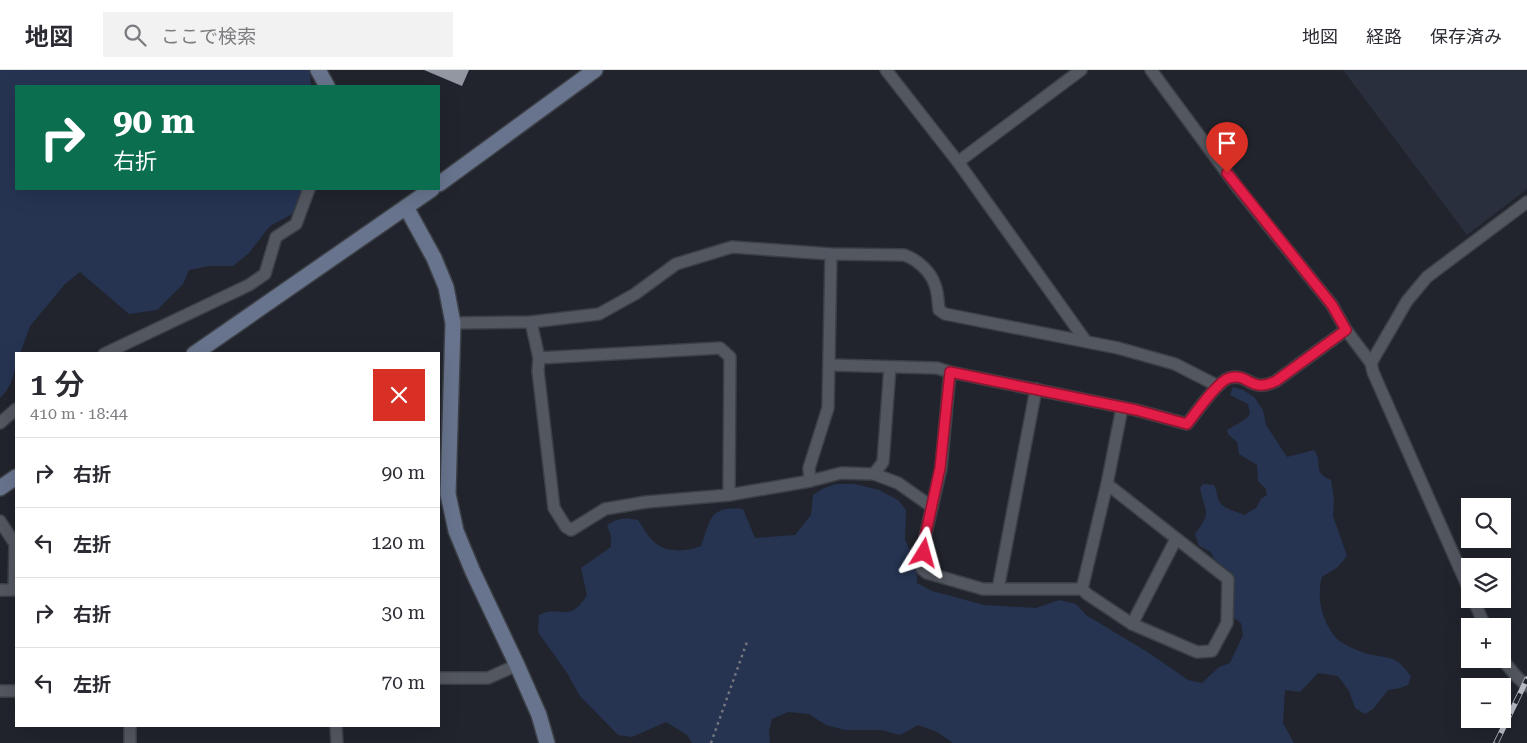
<!DOCTYPE html>
<html lang="ja">
<meta charset="utf-8">
<style>
body{margin:0;font-family:"Roboto Serif","Noto Sans JP",serif;background:#f2f2f3;color:#2b2b33;height:100vh;display:flex;flex-direction:column;font-size:19px;white-space:nowrap}
*{box-sizing:border-box;margin:0}
p{font-size:16px;color:#7c7c81}
.icon{flex:none;width:28px;height:28px;fill:none;stroke:currentColor;stroke-width:2;stroke-linecap:round;stroke-linejoin:round}
.map{position:relative;flex:1;overflow:hidden}
.details{position:absolute;left:15px;top:282px;width:425px;height:375px;display:flex;flex-direction:column;background:#fff;border-radius:0px;box-shadow:0 5px 20px #0002}
.details>*{flex:none}
.hud{position:absolute;left:15px;top:15px;width:425px;height:105px;border-radius:0px;box-shadow:0 5px 20px #0002;background:#0b6e4f;color:#fff;overflow:hidden}
.controls{position:absolute;left:1461px;top:428px;display:grid;gap:10px}
.controls a{display:grid;place-items:center;width:50px;height:50px;border-radius:0px;background:#fff;box-shadow:0 5px 20px #0002;font-size:25px}
.pin{position:absolute;display:grid;place-items:center;width:42px;height:42px;color:#fff;margin:-51px -21px;border-radius:50% 50% 50% 0;rotate:-45deg;box-shadow:0 0 5px #0007}
.pin .icon{rotate:45deg}
.me{position:absolute;width:55px;margin:-28px;rotate:8deg;stroke-linejoin:round;filter:drop-shadow(0 0 4px #0008)}
.turn{display:flex;align-items:center;gap:18px;height:105px;padding:0 15px;font-size:22px}
.turn .icon{width:65px;height:65px;stroke-width:2.5}
.turn b{display:block;font-size:35px;line-height:42px}
.round{display:grid;place-items:center;flex:none;width:52px;height:52px;border-radius:0px;background:#f2f2f3}
.summary{display:flex;align-items:center;justify-content:space-between;height:85px;padding:0 15px}
h1{font-size:30px;font-weight:600;line-height:38px}
ul{padding:0;list-style:none}
li{display:flex;align-items:center;gap:15px;height:70px;padding:0 15px;border-top:1px solid #e1e1e2}
li div{flex:1}
li b{display:block;font-size:19px}
li em{font-style:normal}
header{display:flex;align-items:center;gap:30px;box-sizing:border-box;height:70px;padding:0 25px;background:#fff;border-bottom:1px solid #e1e1e2}
header strong{font-size:24px}
nav{display:flex;gap:28px;margin-inline-start:auto;font-size:18px}
.search{width:350px;height:45px;background:#f2f2f3;display:flex;align-items:center;gap:12px;box-sizing:border-box;padding:0 18px;border-radius:0px;color:#7c7c81;font-size:19px}
.map>svg:first-child{display:block}
</style>
<header>
<strong>地図</strong>
<div class="search"><svg class="icon" aria-label="search" viewBox="0 0 24 24"><circle cx="10" cy="10" r="6"/><path d="M15 15l6 6"/></svg>ここで検索</div>
<nav><a>地図</a><a>経路</a><a>保存済み</a></nav>
</header>
<div class="map">
<svg width="1527" height="673" viewBox="0 0 1527 673">
<rect width="100%" height="100%" fill="#21242c"/>
<path fill="#292f3c" d="M1343,0H1527V119L1467,165Z"/>
<g fill="#263452">
<path d="M0,0H310L311,16H16V119H315L294,143L270,156L249,183L233,196H209L189,200L183,214L157,240L129,244L80,202L65,214L30,256L20,284H16C16,299 12,318 0,328Z"/>
<path d="M1233,317L1243,320L1254,327L1263,340L1266,355L1287,387L1314,380C1324,393 1311,402 1331,410L1334,430L1333,446L1347,486L1338,497L1322,507C1316,528 1322,552 1337,569C1344,575 1356,580 1365,583C1376,587 1388,585 1398,592C1403,595 1407,602 1411,606L1408,615L1400,618L1388,620L1373,639L1365,644L1355,638L1349,621L1338,606L1318,603L1300,622L1285,620L1283,653L1294,673H953L937,662L918,655L900,665L882,660H845L826,655L809,644L788,642L772,649L769,661L770,673H692L687,665L666,652L632,667L618,665L580,626L567,603L538,562L539,545C561,533 568,556 587,525L581,498L611,477V466L607,455C618,448 625,447 638,450C643,458 650,470 658,475C671,483 688,481 701,476C711,449 709,436 743,439L755,468L795,465L811,445L813,425L824,418L836,414H855L879,420L898,430L906,440L905,470L916,492L917,513L932,521L984,535L1036,538L1059,530L1076,534L1086,545L1149,583L1188,610L1202,613L1219,597L1230,593L1243,565L1241,553L1231,546L1235,521L1233,504L1214,489L1211,482L1199,476L1195,464C1213,439 1205,445 1200,418L1203,414L1214,415C1217,421 1217,427 1219,431C1223,439 1236,441 1244,445L1256,438L1261,429L1267,425L1266,419L1258,411L1257,395L1239,384L1237,372L1228,364L1227,360C1236,354 1244,352 1250,344L1248,334L1230,325Z"/>
</g>
<path fill="#9297a1" d="M424,0H469L462,16Z"/>
<g fill="none" stroke-linecap="round" stroke-linejoin="round">
<g stroke="#3c4046" stroke-width="14">
<g id="street">
<path d="M886,0L958,92L1085,270"/>
<path d="M1151,0L1238,118L1332,235L1346,260L1371,293L1373,302L1470,522"/>
<path d="M958,92L1081,0"/>
<path d="M531,252L539,288L720,278L730,287L729,425"/>
<path d="M453,253L531,252L599,244L635,224L676,194L732,177L831,184L904,185C917,189 931,202 935,215C938,222 938,232 939,240L945,244L1118,278L1175,294L1218,316"/>
<path d="M104,284L249,215L265,204L276,167L296,154L309,119"/>
<path d="M539,288L538,301L554,438L566,457L571,460L605,439L646,432L729,425L810,411L841,403L874,404L898,413L932,437"/>
<path d="M1371,293L1407,231L1427,207L1527,132"/>
<path d="M830,295L937,298L950,302L1136,340L1187,354C1195,344 1218,311 1229,308C1249,302 1250,324 1276,311L1346,260"/>
<path d="M950,302L941,398L925,467L922,499L927,503L983,519H1082L1087,524L1132,554L1197,582L1212,581L1227,553L1228,509L1107,414"/>
<path d="M0,353L16,339"/>
<path d="M874,404L883,392L890,297"/>
<path d="M810,411L809,398L828,338L831,184"/>
<path d="M0,451L15,474L14,520H0"/>
<path d="M998,519L1036,319"/>
<path d="M1082,519L1107,414L1122,338"/>
<path d="M1473,529L1485,556"/>
<path d="M1132,554L1176,469"/>
<path d="M1502,589L1516,606L1527,616"/>
<path d="M439,608H488L517,595"/>
<path d="M0,621H16"/>
<path d="M130,656V673"/>
<path d="M336,656L337,673"/>
</g>
</g>
<g stroke="#3c4046" stroke-width="18">
<g id="secondary">
<path d="M318,0L327,16"/>
<path d="M439,114L595,0"/>
<path d="M406,137L434,188L446,217L453,253L448,424L456,461L473,502L517,595L539,645L547,673"/>
<path d="M194,284L432,119"/>
<path d="M0,418L16,407"/>
</g>
</g>
<path stroke="#73767d" stroke-width="2.5" stroke-dasharray="2.5 4" stroke-linecap="butt" d="M711,673L748,569"/>
<use href="#street" stroke="#535760" stroke-width="11"/>
<use href="#secondary" stroke="#68748d" stroke-width="15"/>
<g stroke="#b8bac1" stroke-width="5.5">
<path id="rail" d="M1496,673L1527,609"/>
</g>
<use href="#rail" stroke="#21242c" stroke-width="4" stroke-dasharray="11" stroke-linecap="butt"/>
</g>
<g fill="none" stroke-linecap="round" stroke-linejoin="round">
<g stroke="#92132f" stroke-width="12">
<path id="route" d="M924,483L925,467L940,398L950,302L1136,340L1187,354C1195,344 1218,311 1229,308C1249,302 1250,324 1276,311L1346,260L1332,235L1227,103"/>
</g>
<use href="#route" stroke="#e11d48" stroke-width="9"/>
</g>
</svg>
<div class="controls">
<a><svg class="icon" aria-label="search" viewBox="0 0 24 24"><circle cx="10" cy="10" r="6"/><path d="M15 15l6 6"/></svg></a>
<a><svg class="icon" aria-label="layers" viewBox="0 0 24 24"><path d="M12 4l9 5-9 5-9-5zM3 14l9 5 9-5"/></svg></a>
<a>+</a>
<a>−</a>
</div>
<div class="pin" style="left:1227px;top:103px;background:#d93025"><svg class="icon" aria-label="arrive" viewBox="0 0 24 24"><path d="M6 21V4h12l-3 4 3 4H6"/></svg></div>
<svg class="me" style="left:924px;top:483px" viewBox="-20 -20 40 40"><path d="M0-17L14 15 0 8-14 15z" fill="#e11d48" stroke="#fff" stroke-width="4"/></svg>
<div class="hud">
<div class="turn"><svg class="icon" aria-label="right" viewBox="0 0 24 24"><path d="M7 20v-9h11M14 6l5 5-5 5"/></svg><div><b>90 m</b>右折</div></div>
</div>
<section class="details">
<div class="summary"><div><h1>1 分</h1><p>410 m · 18:44</p></div><a class="round" style="background:#d93025;color:#fff"><svg class="icon" aria-label="close" viewBox="0 0 24 24"><path d="M6 6l12 12M18 6L6 18"/></svg></a></div>
<ul>
<li><svg class="icon" aria-label="right" viewBox="0 0 24 24"><path d="M7 20v-9h11M14 6l5 5-5 5"/></svg><div><b>右折</b></div><em>90 m</em></li>
<li><svg class="icon" aria-label="left" viewBox="0 0 24 24"><path d="M17 20v-9H6M10 6l-5 5 5 5"/></svg><div><b>左折</b></div><em>120 m</em></li>
<li><svg class="icon" aria-label="right" viewBox="0 0 24 24"><path d="M7 20v-9h11M14 6l5 5-5 5"/></svg><div><b>右折</b></div><em>30 m</em></li>
<li><svg class="icon" aria-label="left" viewBox="0 0 24 24"><path d="M17 20v-9H6M10 6l-5 5 5 5"/></svg><div><b>左折</b></div><em>70 m</em></li>
</ul>
</section>
</div>
